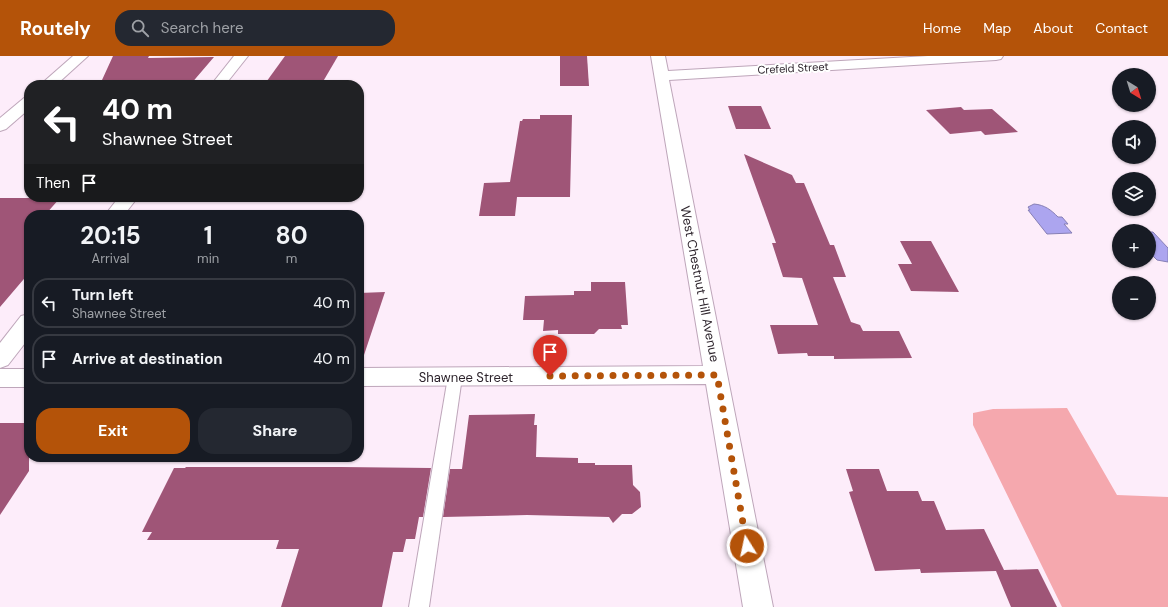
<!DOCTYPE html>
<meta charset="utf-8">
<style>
body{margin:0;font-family:"DM Sans",sans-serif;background:#242831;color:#f1f3f6;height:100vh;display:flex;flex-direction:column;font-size:15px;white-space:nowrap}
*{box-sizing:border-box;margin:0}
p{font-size:13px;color:#9ea1a6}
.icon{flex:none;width:22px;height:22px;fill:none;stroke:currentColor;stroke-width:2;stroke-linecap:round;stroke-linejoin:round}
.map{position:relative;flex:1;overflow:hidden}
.sheet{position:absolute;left:24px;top:154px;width:340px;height:252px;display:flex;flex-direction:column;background:#171b24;border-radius:16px;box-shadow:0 1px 3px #0004}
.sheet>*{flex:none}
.guide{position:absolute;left:24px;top:24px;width:340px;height:122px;border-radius:16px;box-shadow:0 1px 3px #0004;background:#202124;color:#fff;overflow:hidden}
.needle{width:26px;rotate:142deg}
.fabs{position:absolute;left:1112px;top:12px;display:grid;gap:8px}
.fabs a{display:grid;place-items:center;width:44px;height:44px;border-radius:50%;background:#171b24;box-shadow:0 1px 3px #0004;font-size:20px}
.pin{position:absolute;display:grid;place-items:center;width:34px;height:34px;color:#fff;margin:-41px -17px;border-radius:50% 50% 50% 0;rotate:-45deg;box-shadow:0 0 4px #0007}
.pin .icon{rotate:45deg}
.me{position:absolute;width:44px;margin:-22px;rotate:350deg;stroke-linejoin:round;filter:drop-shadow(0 0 3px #0008)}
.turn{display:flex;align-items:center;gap:14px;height:84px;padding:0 12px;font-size:18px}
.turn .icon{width:52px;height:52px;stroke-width:2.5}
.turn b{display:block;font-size:28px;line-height:34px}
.then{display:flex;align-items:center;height:38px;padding:0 12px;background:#0003;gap:8px;font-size:15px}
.eta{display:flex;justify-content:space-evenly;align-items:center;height:68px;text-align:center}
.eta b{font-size:24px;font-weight:700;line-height:28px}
.action{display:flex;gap:8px;margin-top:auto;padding:8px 12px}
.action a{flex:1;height:46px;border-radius:16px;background:#b45309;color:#fff;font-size:16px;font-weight:700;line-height:46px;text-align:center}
.action a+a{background:#242831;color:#f1f3f6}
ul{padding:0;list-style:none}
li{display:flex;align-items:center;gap:12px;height:50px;margin:0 8px 6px;padding:0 4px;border:2px solid #363941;border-radius:16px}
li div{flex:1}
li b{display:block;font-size:15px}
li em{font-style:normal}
header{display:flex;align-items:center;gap:24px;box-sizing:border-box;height:56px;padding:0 20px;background:#b45309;color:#fff}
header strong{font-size:19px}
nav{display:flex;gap:22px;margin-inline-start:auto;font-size:14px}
.search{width:280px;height:36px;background:#242831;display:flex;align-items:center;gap:10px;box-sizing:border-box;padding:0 14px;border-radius:16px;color:#9ea1a6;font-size:15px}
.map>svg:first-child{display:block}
</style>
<header>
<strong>Routely</strong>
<div class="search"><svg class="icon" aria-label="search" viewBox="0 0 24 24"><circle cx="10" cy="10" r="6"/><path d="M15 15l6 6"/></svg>Search here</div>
<nav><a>Home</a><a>Map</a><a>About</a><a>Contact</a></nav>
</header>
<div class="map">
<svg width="1168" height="551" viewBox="0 0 1168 551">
<rect width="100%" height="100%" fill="#fdedfa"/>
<path fill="#f5a8ae" d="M1067,352L1117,439L1168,441V551H1062L973,369V357L993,353Z"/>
<g fill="#aca5ef" stroke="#867fb5">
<path d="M1034,148C1045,149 1051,154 1058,161H1062L1068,168H1064L1072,177L1047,178L1028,154H1030L1028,151Z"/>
<path d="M1149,176H1153L1168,192V206L1157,204L1149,196Z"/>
</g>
<g fill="#9f5577">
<path d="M113,0H149L148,2L214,1L190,29H155L102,24Z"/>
<path d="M285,0H338L321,29H264Z"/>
<path d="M560,0H587L589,30H560Z"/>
<path d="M728,50H761L771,73H736Z"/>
<path d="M961,51L964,54L992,53L1018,76L985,79L981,75L950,78L926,54Z"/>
<path d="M540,59H572L570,141H517L515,160H479L484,127L510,126L520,65H522L523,63H540Z"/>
<path d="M744,98L792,119L796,127H804L830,189H834L846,221H833L851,266L860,269L863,275H899L912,302L834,303V300H808L807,297L778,298L770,269H818L802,222L783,221L772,187H776Z"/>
<path d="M0,142H60L45,159H29V217L0,251Z"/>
<path d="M900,185H931L959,236L911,235L898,208H912Z"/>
<path d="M591,226H625L628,269H621L622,273H599L594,278H558V274L543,275L544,264H523L525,240L574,239V235H591Z"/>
<path d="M385,236L363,302L359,301V237Z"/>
<path d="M535,358L534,369H537L536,401L578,402V407H595V409H632L633,429L640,436L641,451L632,458H622L613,467L609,461L527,459L443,461L450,413H462L469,359Z"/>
<path d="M0,367H29V415L0,459Z"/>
<path d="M186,411H341L431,412L423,461H419L415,483H406L403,496H393L382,551H281L299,493H276L279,484H147L152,476H142L174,412H185Z"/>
<path d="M846,413H879L887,435H918L922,445H934L946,474L984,473L1004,514L1038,513L1057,551H1011L996,515L921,517L920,513L875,515L849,436L853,435Z"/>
</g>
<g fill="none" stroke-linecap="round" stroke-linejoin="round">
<g stroke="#bea6ba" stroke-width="2">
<path id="service" d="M455,315L460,317L462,321L429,551H409L448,321L450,317Z"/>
</g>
<g stroke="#bea6ba" stroke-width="2">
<g id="minor">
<path d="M73,0H88L56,29H40Z"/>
<path d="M234,0H248L225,29H211Z"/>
<path d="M651,0H665L668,15L928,0H1003L1001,3L996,4L669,24L773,551H743L706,328L359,330V312L703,310Z"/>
<path d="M29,41V53L6,73L0,75V62L24,42Z"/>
<path d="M119,141H138L124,159H105Z"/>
<path d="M29,258V282L8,309L0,312V287L21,260Z"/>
<rect x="0" y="313" width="29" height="18"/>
</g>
</g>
<use href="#service" fill="#fff" fill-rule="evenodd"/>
<use href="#minor" fill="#fff" fill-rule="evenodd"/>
</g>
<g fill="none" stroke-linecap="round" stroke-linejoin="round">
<path stroke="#b45309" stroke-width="7" stroke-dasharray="0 12.6" d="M550,320L717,319L747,490"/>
</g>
<g text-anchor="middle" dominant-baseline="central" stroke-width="4" stroke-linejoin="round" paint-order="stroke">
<g font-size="11" fill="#2e252d" stroke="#fff">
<text transform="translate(793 12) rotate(-3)">Crefeld Street</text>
</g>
<g font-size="13" fill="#2e252d" stroke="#fff">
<text transform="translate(700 228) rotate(79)">West Chestnut Hill Avenue</text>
<text x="466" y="321">Shawnee Street</text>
</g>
</g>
</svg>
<div class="fabs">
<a><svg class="needle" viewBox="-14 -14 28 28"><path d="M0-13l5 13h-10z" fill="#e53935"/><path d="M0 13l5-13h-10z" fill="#9ea1a6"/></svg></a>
<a><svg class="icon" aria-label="sound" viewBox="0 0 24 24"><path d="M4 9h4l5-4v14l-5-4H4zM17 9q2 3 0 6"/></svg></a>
<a><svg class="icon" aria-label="layers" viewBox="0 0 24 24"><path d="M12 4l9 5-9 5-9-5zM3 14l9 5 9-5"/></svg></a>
<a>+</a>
<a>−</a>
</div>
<div class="pin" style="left:550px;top:320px;background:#d93025"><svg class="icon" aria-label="arrive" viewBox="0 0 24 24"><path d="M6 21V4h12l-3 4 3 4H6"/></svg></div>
<svg class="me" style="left:747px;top:490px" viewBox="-20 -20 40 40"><circle r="17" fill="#b45309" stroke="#fff" stroke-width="3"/><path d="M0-11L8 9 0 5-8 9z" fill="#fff"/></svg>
<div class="guide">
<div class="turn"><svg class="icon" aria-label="left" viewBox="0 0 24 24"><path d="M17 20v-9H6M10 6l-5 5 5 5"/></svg><div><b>40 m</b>Shawnee Street</div></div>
<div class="then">Then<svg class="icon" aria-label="arrive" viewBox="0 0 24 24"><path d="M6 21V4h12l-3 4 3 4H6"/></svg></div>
</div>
<section class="sheet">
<div class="eta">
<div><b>20:15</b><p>Arrival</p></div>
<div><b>1</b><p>min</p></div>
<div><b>80</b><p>m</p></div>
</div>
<ul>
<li><svg class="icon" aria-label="left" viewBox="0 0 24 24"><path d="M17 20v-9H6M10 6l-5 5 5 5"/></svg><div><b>Turn left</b><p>Shawnee Street</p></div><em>40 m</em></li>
<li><svg class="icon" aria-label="arrive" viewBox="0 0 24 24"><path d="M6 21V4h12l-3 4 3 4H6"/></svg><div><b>Arrive at destination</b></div><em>40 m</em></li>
</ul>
<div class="action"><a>Exit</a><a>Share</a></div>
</section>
</div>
